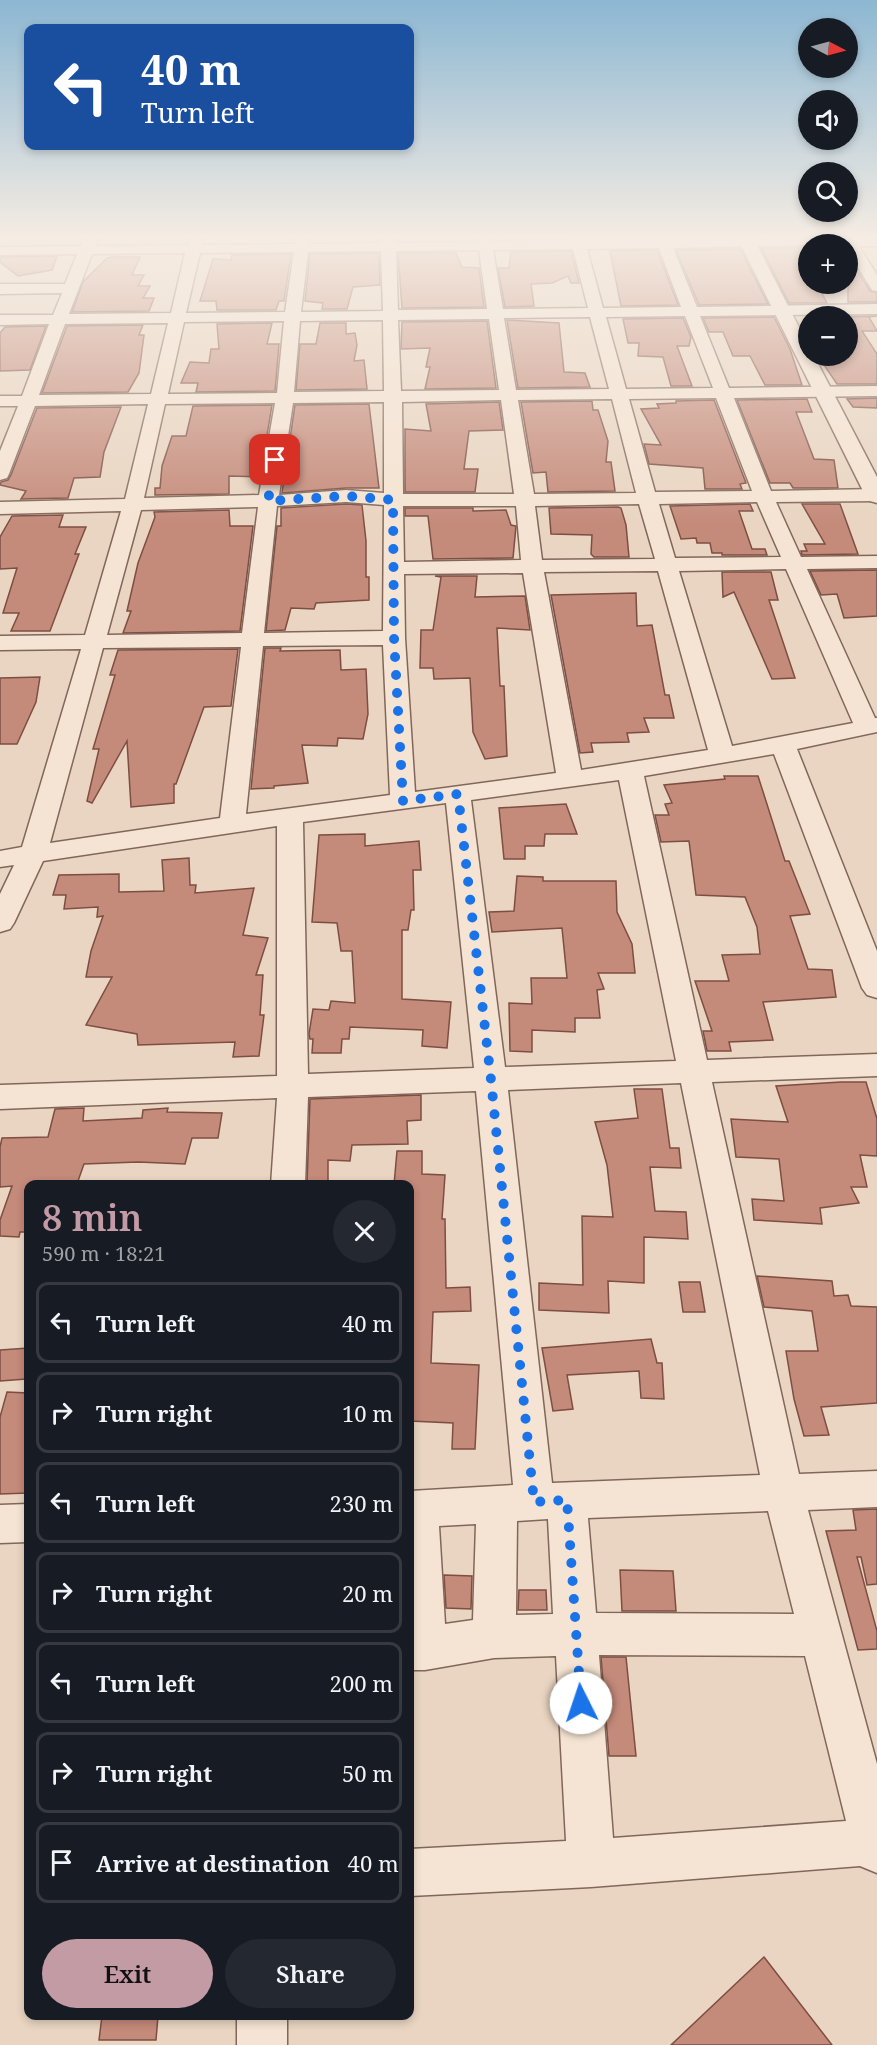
<!DOCTYPE html>
<meta charset="utf-8">
<style>
body{margin:0;font-family:"Noto Serif",serif;background:#242831;color:#f1f3f6;height:100vh;display:flex;flex-direction:column;font-size:22px;white-space:nowrap}
*{box-sizing:border-box;margin:0}
p{font-size:20px;color:#9ea1a6}
.icon{flex:none;width:33px;height:33px;fill:none;stroke:currentColor;stroke-width:2;stroke-linecap:round;stroke-linejoin:round}
.map{position:relative;flex:1;overflow:hidden}
.side{position:absolute;left:24px;top:1180px;width:390px;height:840px;display:flex;flex-direction:column;background:#171b24;border-radius:12px;box-shadow:0 3px 9px #0003}
.side>*{flex:none}
.banner{position:absolute;left:24px;top:24px;width:390px;height:126px;border-radius:12px;box-shadow:0 3px 9px #0003;background:#1a4fa0;color:#fff;overflow:hidden}
.needle{width:39px;rotate:96deg}
.controls{position:absolute;left:798px;top:18px;display:grid;gap:12px}
.controls a{display:grid;place-items:center;width:60px;height:60px;border-radius:50%;background:#171b24;box-shadow:0 3px 9px #0003;font-size:30px}
.pin{position:absolute;display:grid;place-items:center;width:51px;height:51px;color:#fff;margin:-26px;border-radius:12px;box-shadow:0 3px 9px #0006}
.me{position:absolute;width:66px;margin:-33px;rotate:356deg;stroke-linejoin:round;filter:drop-shadow(0 0 4px #0008)}
.turn{display:flex;align-items:center;gap:21px;height:126px;padding:0 18px;font-size:27px}
.turn .icon{width:78px;height:78px;stroke-width:2.5}
.turn b{display:block;font-size:42px;line-height:51px}
.round{display:grid;place-items:center;flex:none;width:63px;height:63px;border-radius:32px;background:#242831}
.summary{display:flex;align-items:center;justify-content:space-between;height:102px;padding:0 18px}
h1{font-size:36px;font-weight:600;line-height:45px;color:#c39ba5}
.action{display:flex;gap:12px;margin-top:auto;padding:12px 18px}
.action a{flex:1;height:69px;border-radius:36px;background:#c39ba5;color:#111;font-size:24px;font-weight:600;line-height:69px;text-align:center}
.action a+a{background:#242831;color:#f1f3f6}
ul{padding:0;list-style:none}
li{display:flex;align-items:center;gap:18px;height:81px;margin:0 12px 9px;padding:0 6px;border:3px solid #363941;border-radius:12px}
li div{flex:1}
li b{display:block;font-size:22px}
li em{font-style:normal}
.map>svg:first-child{display:block}
</style>
<div class="map">
<svg width="877" height="2045" viewBox="0 0 877 2045">
<rect width="100%" height="100%" fill="#e9d5c1"/>
<g fill="#c48a7a" stroke="#7e4e42" stroke-width="1.5">
<path d="M761,248H808V284H817L827,303H789Z"/>
<path d="M740,249L768,304L699,305L676,250Z"/>
<path d="M657,250L678,305L621,306L610,251Z"/>
<path d="M571,251L579,283H571L568,276L552,283L531,284L534,306L505,307L498,268H509L511,252Z"/>
<path d="M379,253L380,285L353,287L347,309H322L323,303L305,301L310,254Z"/>
<path d="M398,253H456L462,267L479,268L484,307L402,308Z"/>
<path d="M291,254L284,301H279L276,310H217L216,301H200L213,259L231,260L232,255Z"/>
<path d="M57,256L52,270L18,276L0,262V257Z"/>
<path d="M112,257H140L132,275H144L138,286H150L143,298H154L149,311L72,312L83,282L107,258Z"/>
<path d="M848,264H853L870,291L877,293V302H848Z"/>
<path d="M877,316L869,317L877,331H862L877,354V384H837L818,356H848V317Z"/>
<path d="M774,317L790,349L802,385H765L750,356H733L723,332H709L703,318Z"/>
<path d="M683,318L691,337L689,346H677L692,386H671L663,357L638,356L639,343H628L623,319Z"/>
<path d="M507,320L559,323L564,372L585,373L590,387L518,388Z"/>
<path d="M487,321L496,388L425,389L430,367H426L430,348L401,349L402,322Z"/>
<path d="M272,323L267,344H279L275,391L196,392L198,383H181L190,362L209,363L211,349H219L217,324Z"/>
<path d="M320,323H346V334L355,333L357,345L354,361L364,360L367,389L296,390L300,344H316Z"/>
<path d="M143,325L139,335H144L139,373L128,392L42,393L67,326Z"/>
<path d="M46,326L30,370L0,371V333L5,327Z"/>
<path d="M877,398V408L853,407L847,399Z"/>
<path d="M807,399L812,412H796L814,459L834,460L838,488H793L790,483H770L737,400Z"/>
<path d="M714,400L746,483L740,484L742,489H705L703,468L649,464L644,444L661,445L641,409L659,408L657,404L676,403V401Z"/>
<path d="M592,401L593,410H598L608,441L606,462H611L615,491L548,492L546,472L533,473L521,402Z"/>
<path d="M499,402L503,430L469,431L464,469H478L475,492H405V429L431,431L426,404Z"/>
<path d="M369,404L379,488H346L282,493L295,405Z"/>
<path d="M272,405L260,477L229,476V494L155,495V488H160L162,466L172,436H186L193,406Z"/>
<path d="M121,407L104,452L100,477L74,478L68,498L21,499L26,491L0,485L1,482L8,480L11,475L37,408Z"/>
<path d="M346,504L362,505L366,541V577H369V600L316,603L314,609L291,608L285,630L266,631L277,526H281V508Z"/>
<path d="M750,504L753,511H739L752,549H765L767,555H722V553H712L710,543H697L696,538L681,539L670,506Z"/>
<path d="M802,504H840L858,554L802,555L801,551H807L804,544H825Z"/>
<path d="M618,507L621,508L626,525L629,557H594L591,554L592,535L551,534L549,508Z"/>
<path d="M405,508H473V511L506,510L511,525L516,526L513,558L433,559L428,516H405Z"/>
<path d="M229,510L230,526H253L240,631L123,633L131,611H127L138,563L155,517L154,512Z"/>
<path d="M63,515L59,527H86L75,554H79L50,631H11L19,613H3L17,568L0,569V537L12,516Z"/>
<path d="M877,570V616L844,618L837,594L821,595L810,571Z"/>
<path d="M722,572H771L778,600H769L795,678L772,679L734,592L723,597Z"/>
<path d="M435,576H477L475,597L525,596L530,630L497,628L500,686H504L507,756L485,759L473,732L470,678L434,679L433,668H420L421,630H433L441,577Z"/>
<path d="M636,593L637,626L652,625L665,695H669L674,718H644L649,732L627,733L629,742L591,743L593,752L580,753L551,595Z"/>
<path d="M265,648H281L280,651L340,650L341,670L366,669L368,714L363,739L338,738L337,746L302,745L308,783L274,786V788L251,789Z"/>
<path d="M238,649L231,706L204,707L176,784H174V803L131,807L127,741L92,803L87,801L99,749H93L115,675H110L118,650Z"/>
<path d="M40,677L36,702L17,744H0V678Z"/>
<path d="M724,776H758L785,861H789L810,914L790,916L808,969L832,970L836,997L763,1002L773,1040L729,1042L731,1051H707L703,1031H712L695,981H729L722,955L760,954L757,927L745,897L696,895L689,841L661,842L655,815H669L665,804L672,803L664,785L725,779Z"/>
<path d="M566,804L577,834H545L544,846H525V859H504L499,808Z"/>
<path d="M365,834V846L419,841L421,870H413L414,910H411L408,930H402V999L451,1002L447,1048L422,1046L423,1030L350,1027L349,1039H342L341,1053H312L313,1039H310L309,1034L313,1009L329,1010L331,1001L355,1003L352,951H341L337,923L312,922L319,835Z"/>
<path d="M189,858L190,885H196L195,893L254,888L243,935L268,938L256,975H263L260,1015H264L259,1056L233,1057L235,1042L138,1045L137,1034L86,1025L112,977H86L91,951L103,916L97,917L98,907L64,909L66,895H53L59,875L119,874V892L164,891L162,860Z"/>
<path d="M517,876L543,877V881H616L617,912L632,944L635,973H598L604,989L597,990L600,1018H575V1032L532,1030V1052L510,1051L509,1003L532,1004L531,978H567L562,928L492,932L489,912L514,911Z"/>
<path d="M841,1082H866L877,1119V1156L860,1155L867,1187H851L859,1203L820,1208L822,1224L754,1220L752,1199L784,1201L779,1159L736,1157L731,1119L788,1122L776,1086Z"/>
<path d="M634,1089H662L670,1148H679L681,1168L650,1167L655,1211L686,1212L688,1239L644,1237V1283L608,1281L609,1313L539,1310V1283L583,1285L582,1216L613,1217L607,1165L595,1122L638,1118Z"/>
<path d="M421,1095V1120L407,1121L408,1144L352,1145L350,1161L328,1160V1182L307,1183L310,1099Z"/>
<path d="M84,1108L83,1121L142,1118L143,1110L168,1108L167,1112L222,1113L218,1138H192L185,1164L138,1162L84,1164L78,1181H74L73,1185H28V1232H20L19,1237L0,1236V1220L12,1186L0,1187V1147L2,1138L48,1137L55,1109Z"/>
<path d="M397,1151H422V1174L445,1175L442,1219H445L446,1288L470,1287L471,1311L433,1312L431,1363L479,1365L475,1449H452L453,1423L410,1421V1185H394Z"/>
<path d="M757,1276L832,1281L834,1296L848,1295L851,1306L877,1307V1403L821,1407L829,1435L804,1436L794,1399L786,1351H818L812,1311L764,1307Z"/>
<path d="M679,1282H700L705,1312H683Z"/>
<path d="M651,1339L657,1363H662L664,1399L641,1398L639,1371L567,1375L573,1409L553,1411L542,1348Z"/>
<path d="M28,1348L26,1379L0,1381V1350Z"/>
<path d="M7,1392L28,1393V1493L0,1494V1417Z"/>
<path d="M877,1509V1584L867,1585L861,1557H857L877,1631V1649L858,1650L826,1531L856,1530L853,1510Z"/>
<path d="M620,1570L673,1571L676,1611H622Z"/>
<path d="M444,1575L472,1576L471,1609L446,1608Z"/>
<path d="M519,1590H546L547,1610H518Z"/>
<path d="M601,1657H626L636,1756H609Z"/>
<path d="M764,1957L832,2045H671Z"/>
<path d="M102,2016H158L156,2040H99Z"/>
</g>
<g fill="none" stroke-linecap="round" stroke-linejoin="round">
<g stroke="#81675a" stroke-width="3">
<g id="minor">
<path d="M84,239H98L95,246L188,245L189,239H203L202,245L295,244L296,239H310L309,244L381,243V239H395V243L477,242V239H491V242L570,239H877V246H859L877,275V291L872,290L848,251V244L673,248L697,307L877,304V314L700,316L729,388L877,386V396L734,398L771,491L877,489V501L776,502L801,557L877,556V568L807,569L875,718H877V732L797,749L877,951V998L867,995L862,988L774,754L644,776L707,1060L877,1054V1076L712,1082L799,1474L877,1471V1507L808,1510L877,1764V1873L860,1866L591,1887L410,1896V1849L566,1841L556,1656L494,1658L425,1670H410V1491L513,1485L476,1091L308,1097L305,1185H271L277,1098L0,1109V1085L277,1076V826L43,861L14,923L10,929L0,932V894L14,865L0,867V851L22,847L81,649L0,650V636L85,635L121,511L0,514V502L125,499L148,404L35,406L9,474L7,478L0,480V451L18,406H0V396H22L49,324L0,325V315H53L62,293L0,294V284H65L77,254L0,255V247L81,246ZM659,248L681,307L603,308L587,249ZM573,249L588,308L503,309L493,250ZM479,250L487,309L398,310L396,251ZM381,251L383,311L301,312L308,252ZM294,252L285,312L186,313L200,253ZM185,253L171,313L69,314L92,254ZM685,316L713,388L626,389L606,317ZM590,317L609,389L516,390L504,318ZM489,319L499,390L401,391L398,320ZM383,320L384,391L294,392L300,321ZM284,321L277,393L168,394L184,322ZM168,323L151,394L39,395L65,324ZM716,398L752,491L655,492L629,399ZM612,399L636,493L534,494L518,400ZM501,400L514,494H403L402,402ZM384,402V493L346,490L279,495L293,403ZM275,403L259,495L144,498L165,404ZM346,502L384,505L383,631L264,633L277,506ZM757,502L781,557L675,558L659,504ZM639,504L655,559L542,560L535,506ZM403,506H516L521,560L404,562ZM258,507L242,633L107,635L141,510ZM786,569L853,723L732,746L679,571ZM658,571L708,750L581,770L544,572ZM523,573L556,773L415,792L405,638L404,574ZM383,645L390,795L246,814L263,646ZM241,647L220,818L50,843L103,648ZM619,780L676,1061L505,1067L471,800ZM446,803L474,1068L308,1074L303,822ZM681,1083L760,1475L552,1483L508,1090ZM768,1511L794,1614L596,1613L588,1518ZM548,1519L553,1614L516,1615L517,1521ZM476,1524L473,1620L445,1624L439,1526ZM599,1655L805,1656L846,1821L613,1838Z"/>
<path d="M28,1504V1542L0,1543V1505Z"/>
<rect x="237" y="2016" width="50" height="29"/>
</g>
</g>
<g stroke="#81675a" stroke-width="3">
<path id="tertiary" d="M738,239H754L808,345V356H814L877,477V503L870,501L866,497Z"/>
</g>
<use href="#minor" fill="#f5e4d3" fill-rule="evenodd"/>
<use href="#tertiary" fill="#f5e4d3" fill-rule="evenodd"/>
</g>
<linearGradient id="sky" x2="0" y2="1"><stop stop-color="#8cb7d2"/><stop offset="0.45" stop-color="#f5ece3"/><stop offset="1" stop-color="#f5ece3" stop-opacity="0"/></linearGradient>
<rect width="877" height="526" fill="url(#sky)"/>
<g fill="none" stroke-linecap="round" stroke-linejoin="round">
<path stroke="#1a73e8" stroke-width="10" stroke-dasharray="0 18" d="M275,460L268,501L346,496L393,500L394,638L403,801L458,794L491,1080L534,1502L567,1500L581,1703"/>
</g>
</svg>
<div class="controls">
<a><svg class="needle" viewBox="-14 -14 28 28"><path d="M0-13l5 13h-10z" fill="#e53935"/><path d="M0 13l5-13h-10z" fill="#9ea1a6"/></svg></a>
<a><svg class="icon" aria-label="sound" viewBox="0 0 24 24"><path d="M4 9h4l5-4v14l-5-4H4zM17 9q2 3 0 6"/></svg></a>
<a><svg class="icon" aria-label="search" viewBox="0 0 24 24"><circle cx="10" cy="10" r="6"/><path d="M15 15l6 6"/></svg></a>
<a>+</a>
<a>−</a>
</div>
<div class="pin" style="left:275px;top:460px;background:#d93025"><svg class="icon" aria-label="arrive" viewBox="0 0 24 24"><path d="M6 21V4h12l-3 4 3 4H6"/></svg></div>
<svg class="me" style="left:581px;top:1703px" viewBox="-20 -20 40 40"><circle r="19" fill="#fff"/><path d="M0-13L10 11 0 6-10 11z" fill="#1a73e8"/></svg>
<div class="banner">
<div class="turn"><svg class="icon" aria-label="left" viewBox="0 0 24 24"><path d="M17 20v-9H6M10 6l-5 5 5 5"/></svg><div><b>40 m</b>Turn left</div></div>
</div>
<section class="side">
<div class="summary"><div><h1>8 min</h1><p>590 m · 18:21</p></div><a class="round"><svg class="icon" aria-label="close" viewBox="0 0 24 24"><path d="M6 6l12 12M18 6L6 18"/></svg></a></div>
<ul>
<li><svg class="icon" aria-label="left" viewBox="0 0 24 24"><path d="M17 20v-9H6M10 6l-5 5 5 5"/></svg><div><b>Turn left</b></div><em>40 m</em></li>
<li><svg class="icon" aria-label="right" viewBox="0 0 24 24"><path d="M7 20v-9h11M14 6l5 5-5 5"/></svg><div><b>Turn right</b></div><em>10 m</em></li>
<li><svg class="icon" aria-label="left" viewBox="0 0 24 24"><path d="M17 20v-9H6M10 6l-5 5 5 5"/></svg><div><b>Turn left</b></div><em>230 m</em></li>
<li><svg class="icon" aria-label="right" viewBox="0 0 24 24"><path d="M7 20v-9h11M14 6l5 5-5 5"/></svg><div><b>Turn right</b></div><em>20 m</em></li>
<li><svg class="icon" aria-label="left" viewBox="0 0 24 24"><path d="M17 20v-9H6M10 6l-5 5 5 5"/></svg><div><b>Turn left</b></div><em>200 m</em></li>
<li><svg class="icon" aria-label="right" viewBox="0 0 24 24"><path d="M7 20v-9h11M14 6l5 5-5 5"/></svg><div><b>Turn right</b></div><em>50 m</em></li>
<li><svg class="icon" aria-label="arrive" viewBox="0 0 24 24"><path d="M6 21V4h12l-3 4 3 4H6"/></svg><div><b>Arrive at destination</b></div><em>40 m</em></li>
</ul>
<div class="action"><a>Exit</a><a>Share</a></div>
</section>
</div>
